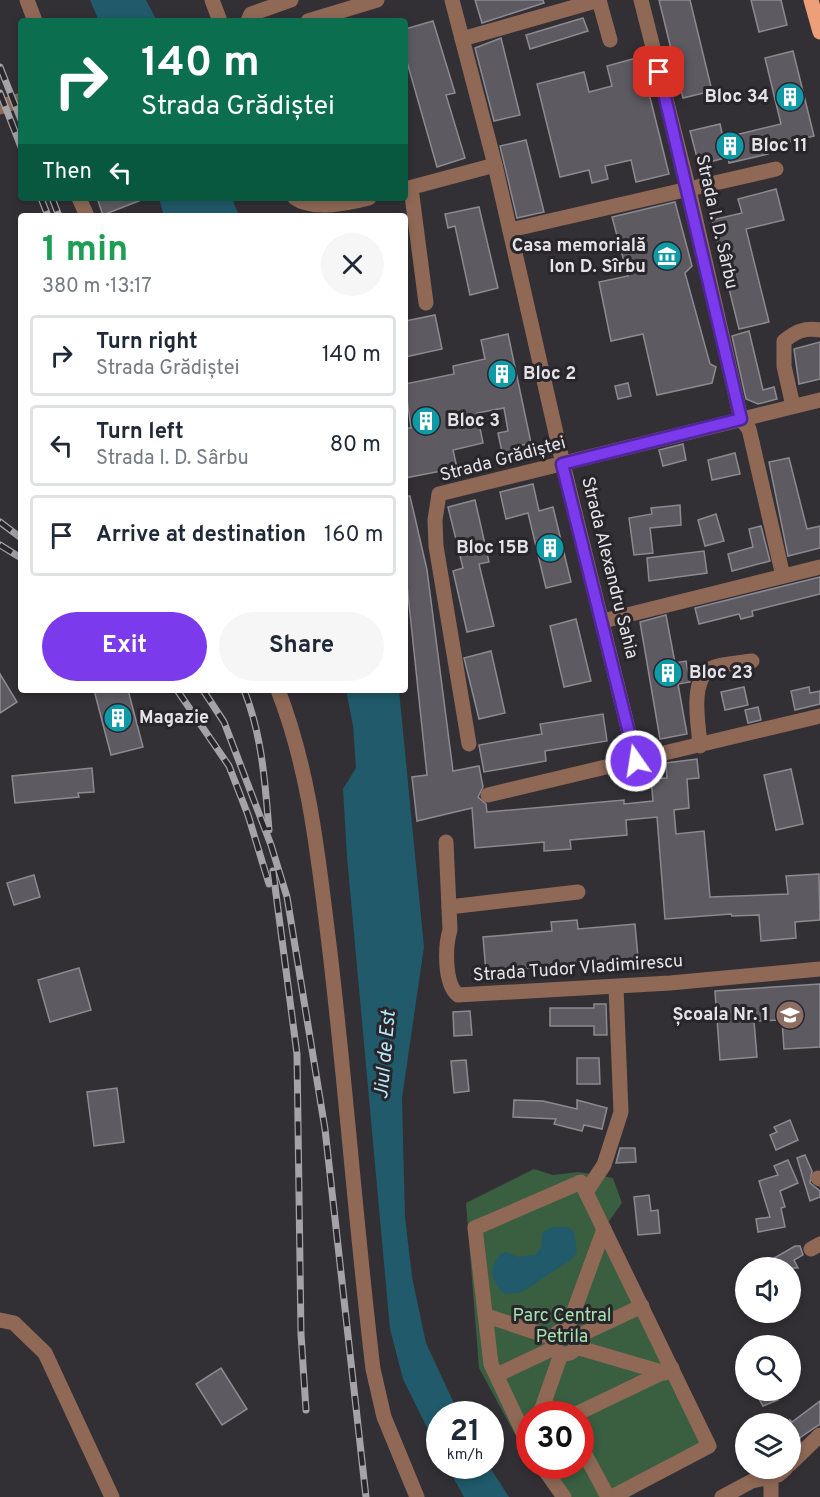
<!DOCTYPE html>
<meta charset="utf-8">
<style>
body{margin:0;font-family:Overpass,sans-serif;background:#f6f6f7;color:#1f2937;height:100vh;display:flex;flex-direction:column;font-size:22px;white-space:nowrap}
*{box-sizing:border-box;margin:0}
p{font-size:20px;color:#747a83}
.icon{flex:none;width:33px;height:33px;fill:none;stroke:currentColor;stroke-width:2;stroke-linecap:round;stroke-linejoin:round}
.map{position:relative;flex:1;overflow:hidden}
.sheet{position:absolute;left:18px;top:213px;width:390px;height:480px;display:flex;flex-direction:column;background:#fff;border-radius:6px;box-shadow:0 3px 9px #0003}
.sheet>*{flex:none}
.top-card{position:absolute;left:18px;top:18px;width:390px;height:183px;border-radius:6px;box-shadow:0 3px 9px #0003;background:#0b6e4f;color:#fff;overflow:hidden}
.controls{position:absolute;left:735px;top:1257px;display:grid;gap:12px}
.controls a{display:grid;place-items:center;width:66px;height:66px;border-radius:50%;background:#fff;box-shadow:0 3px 9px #0003;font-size:30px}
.speed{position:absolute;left:426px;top:1401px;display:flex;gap:12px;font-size:30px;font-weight:700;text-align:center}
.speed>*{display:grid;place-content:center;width:78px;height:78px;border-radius:50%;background:#fff;box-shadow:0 3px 9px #0003;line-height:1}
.speed small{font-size:15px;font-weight:400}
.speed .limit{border:9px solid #d22;background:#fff;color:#111}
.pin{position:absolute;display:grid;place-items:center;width:51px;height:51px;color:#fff;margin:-26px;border-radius:12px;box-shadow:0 3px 9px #0006}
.me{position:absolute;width:66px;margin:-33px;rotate:347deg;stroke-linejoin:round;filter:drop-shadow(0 0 4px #0008)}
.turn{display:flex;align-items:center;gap:21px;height:126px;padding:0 24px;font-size:27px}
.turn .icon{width:78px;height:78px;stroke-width:2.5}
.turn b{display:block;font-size:42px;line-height:51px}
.then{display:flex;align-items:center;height:57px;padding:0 24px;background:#0003;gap:12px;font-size:22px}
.round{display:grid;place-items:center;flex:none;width:63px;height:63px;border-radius:32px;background:#f6f6f7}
.overview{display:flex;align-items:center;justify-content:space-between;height:102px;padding:0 24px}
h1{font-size:36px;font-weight:700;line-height:45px;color:#1e9e55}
.action{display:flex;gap:12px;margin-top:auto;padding:12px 24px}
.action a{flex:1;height:69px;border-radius:36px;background:#7c3aed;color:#fff;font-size:24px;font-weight:700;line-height:69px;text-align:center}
.action a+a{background:#f6f6f7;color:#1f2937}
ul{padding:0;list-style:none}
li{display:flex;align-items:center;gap:18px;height:81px;margin:0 12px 9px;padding:0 12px;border:3px solid #e0e1e3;border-radius:6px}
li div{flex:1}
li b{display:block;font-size:22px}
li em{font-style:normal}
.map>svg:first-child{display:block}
</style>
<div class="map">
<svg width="820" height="1497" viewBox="0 0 820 1497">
<rect width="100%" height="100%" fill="#322f35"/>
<path fill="#395e40" d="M534,1169L553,1175L579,1172L613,1178L622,1203L607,1224L717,1447L629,1497H555L533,1466H580V1414H530L529,1460L479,1368L466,1203Z"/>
<g fill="#205a6b">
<path d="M90,0H146L157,21H99Z"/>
<path d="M159,198H232L239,216H164Z"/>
<path d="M346,690H399L424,947L402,1098L405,1217L412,1277L426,1343L459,1414H440L439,1452L403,1379L390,1329L347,857L343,789L356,768L353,726Z"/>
<path d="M553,1227H568L574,1232L577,1252L572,1259L522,1292L505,1294C491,1283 489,1271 498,1256L506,1252L518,1257L536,1255L541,1247L543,1232Z"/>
<path d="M447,1466H489L509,1497H464Z"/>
</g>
<g fill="#5d5a61" stroke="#8d8991" stroke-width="1.5">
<path d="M475,0H543L544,3L482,23Z"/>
<path d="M659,0H690L712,91L683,98Z"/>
<path d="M751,0H781L787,25L759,32Z"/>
<path d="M583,18L588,31L530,49L526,35Z"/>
<path d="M433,21L455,93L446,95L465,158L437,167L405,55V29Z"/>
<path d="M501,38L520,115L494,121L475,48Z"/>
<path d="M793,51L814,136L766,148L768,154L729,163L728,157L699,165L690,131L720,124L723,138L781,124L765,58Z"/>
<path d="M640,57L669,174L636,182L631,160L605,166L608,179L592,183L589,170L560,177L537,84L584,72L589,92L612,86L607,66Z"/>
<path d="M526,140L544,212L517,218L500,146Z"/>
<path d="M776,189L784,220L746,229L769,322L739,329L712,220L742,213L738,199Z"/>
<path d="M97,198H144V199L103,215Z"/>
<path d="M675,202L692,266L685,273L710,364L716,367L712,383L657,395L643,334L611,341L599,282L628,276L612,217Z"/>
<path d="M479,207L498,288L470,295L455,226L448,228L445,214Z"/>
<path d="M435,315L442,349L405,357V321Z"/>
<path d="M749,331L763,390L774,387L777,399L758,404L746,399L732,336Z"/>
<path d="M508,334L531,443L514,447L516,455L503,457L498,433L508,431L504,408L477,413L483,443L453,450L457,468L405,478V428H411L405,384L454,374L453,366L485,359L481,340Z"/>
<path d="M820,342V379L799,384L794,349Z"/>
<path d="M628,383L631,396L618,399L615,386Z"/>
<path d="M683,444L686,460L663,466L659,450Z"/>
<path d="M735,453L740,474L712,480L708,460Z"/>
<path d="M789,458L807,529L820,526V548L788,556L769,462Z"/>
<path d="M533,484L539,511L553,507L571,582L546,588L528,513L506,519L500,492Z"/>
<path d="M405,496H410L427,570L453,771L479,766L483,787L478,797L486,804L487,812L624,800V804L653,801L651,779L667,778L666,763L697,759L699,778L687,779L689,808L674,810L676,834L704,831L710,897L788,894L786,876L819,874L820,920L795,922L796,938L761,941L759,915L732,916L731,914L665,919L657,817L626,820L627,835L570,840L571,849L544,851V842L475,848L472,808L417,821L412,777L427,775L405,566Z"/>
<path d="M475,500L489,562L479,564L494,626L467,632L453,571L463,568L448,507Z"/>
<path d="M680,505L681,525L650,528L653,553L634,555L629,518L652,514L651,508Z"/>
<path d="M716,514L724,541L705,546L698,520Z"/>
<path d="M761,526L770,561L732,571L728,554L753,547L749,529Z"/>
<path d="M704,551L707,573L649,581L647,558Z"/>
<path d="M820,577V594L752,611L753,616L741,619L739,614L699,624L695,608Z"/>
<path d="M666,615L675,663L686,661L690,682L678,684L687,734L660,739L640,622Z"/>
<path d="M576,619L591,681L564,687L550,626Z"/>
<path d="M491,651L505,713L479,719L464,658Z"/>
<path d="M0,674L17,702L0,713Z"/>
<path d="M744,687L748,705L725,710L721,692Z"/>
<path d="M809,687L810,693L820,691V704L795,710L791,691Z"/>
<path d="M94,690H128L143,747L111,755Z"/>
<path d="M758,707L761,720L748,723L745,710Z"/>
<path d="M603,714L607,741L545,751L546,761L484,772L479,745L542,734L540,724Z"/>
<path d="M92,768L94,792L78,793L79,797L15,803L12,776Z"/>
<path d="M791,769L803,824L776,830L764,775Z"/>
<path d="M34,875L40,897L14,905L7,883Z"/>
<path d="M577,920L578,929L635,924L638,958L486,972L483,937L552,931L551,922Z"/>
<path d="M79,968L91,1010L50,1022L38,980Z"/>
<path d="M820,984V1047L784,1049L782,1020L754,1021L757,1057L720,1060L715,991Z"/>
<path d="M594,1004H606L607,1035H594V1026H550V1008H594Z"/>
<path d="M470,1011L472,1035L454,1036L453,1012Z"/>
<path d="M577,1058H599L600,1084H577Z"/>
<path d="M466,1060L469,1091L454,1093L451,1061Z"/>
<path d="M117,1088L124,1142L94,1146L87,1092Z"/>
<path d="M514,1100L543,1101L577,1109V1100L607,1108L602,1129L584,1125L582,1131L554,1124L556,1119L513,1117Z"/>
<path d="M790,1120L798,1140L776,1150L770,1135L777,1132L774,1127Z"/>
<path d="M620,1148H635L636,1162L616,1163Z"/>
<path d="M805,1155L812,1171L810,1183L820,1191V1197L810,1201L797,1158Z"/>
<path d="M788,1160L798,1183L780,1191L785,1207L781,1208L785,1227L758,1232L756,1219L770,1217L759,1181L778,1175L774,1166Z"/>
<path d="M649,1195L651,1211L658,1210L660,1233L638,1235L634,1197Z"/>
<path d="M795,1246H800L803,1255L794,1260L798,1268H757Z"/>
<path d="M221,1368L247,1409L222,1425L196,1384Z"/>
<path d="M754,1390H772L778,1400L763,1406Z"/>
<path d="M820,1401V1424L801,1437L790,1450V1420L792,1422Z"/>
</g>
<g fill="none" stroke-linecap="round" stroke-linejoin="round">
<g stroke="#8f6956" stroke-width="15">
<path d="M27,0L35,21"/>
<path d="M212,0L220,21"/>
<path d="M452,0L495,165L563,464L636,761"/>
<path d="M641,0L689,190L741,419L749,429L783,576"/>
<path d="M248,21L251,14L291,0"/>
<path d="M308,21L377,0"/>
<path d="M462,39L599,0L610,40"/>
<path d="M0,107L21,100"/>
<path d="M411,188L426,303"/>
<path d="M405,189L495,165"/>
<path d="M79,198L87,216"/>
<path d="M295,198C313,211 349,203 369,198"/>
<path d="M510,230L776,169"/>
<path d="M793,406L784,366V341C795,332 805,327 820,330"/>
<path d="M603,621L820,567"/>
<path d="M278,690C310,772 318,857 329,944C346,1085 356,1228 373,1369L384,1417L417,1497"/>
<path d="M469,744L436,546L435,520L439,494L820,400"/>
<path d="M700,746C699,726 689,682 710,669C721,663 740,663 752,661"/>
<path d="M488,795L820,716"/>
<path d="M446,842L450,930C445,946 444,984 458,995L670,983L820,969"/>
<path d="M449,907L578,892"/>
<path d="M818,1178L820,1179"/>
<path d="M586,1192L604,1165L621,1112L616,987"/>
<path d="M811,1249L820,1244"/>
<path d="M487,1316L553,1338"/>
<path d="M0,1320L14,1323L45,1353L112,1497"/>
<circle cx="565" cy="1342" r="12"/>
<path d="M567,1330L604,1229"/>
<path d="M576,1337L642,1306"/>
<path d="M576,1347L665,1373"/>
<path d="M497,1375L554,1348"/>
<path d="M540,1414L561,1354"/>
<path d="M576,1414L672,1368"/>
<path d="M580,1445L608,1497"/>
<path d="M530,1447L491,1364L475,1228L581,1182L709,1446L612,1497"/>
<path d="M790,1464L820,1435"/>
<path d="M542,1466L564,1497"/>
<path d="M722,1497L752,1481L778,1475L786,1468"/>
<path d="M771,1497V1477"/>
</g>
<path stroke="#ec9f78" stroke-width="15" d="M811,0L820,32"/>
<g stroke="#a5a3a7" stroke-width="7">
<g id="rail">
<path d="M0,67L21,120"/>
<path d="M0,93L21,147"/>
<path d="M41,198L48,216"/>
<path d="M52,198L59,216"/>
<path d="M0,522L21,538"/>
<path d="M0,545L21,558"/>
<path d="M177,690L229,766L248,815L269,884"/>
<path d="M203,690L224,722L271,845L287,897L325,1129L366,1497"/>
<path d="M244,690C262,735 265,782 269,830"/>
<path d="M273,871L297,1054L301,1334L306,1410"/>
</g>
</g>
<use href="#rail" stroke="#28252b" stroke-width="4.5" stroke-dasharray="14" stroke-linecap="butt"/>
</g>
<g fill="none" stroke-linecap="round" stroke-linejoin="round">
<g stroke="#51269a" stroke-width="15">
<path id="route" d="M636,761L562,464L741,419L659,72"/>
</g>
<use href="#route" stroke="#7c3aed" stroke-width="10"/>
</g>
<defs>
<g id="building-disc" transform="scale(1.5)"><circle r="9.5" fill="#0f9aa8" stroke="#28252b"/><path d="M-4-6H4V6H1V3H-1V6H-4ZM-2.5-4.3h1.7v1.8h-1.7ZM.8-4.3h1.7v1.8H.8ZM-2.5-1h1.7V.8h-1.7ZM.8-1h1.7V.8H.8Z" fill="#fff"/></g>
<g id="museum-disc" transform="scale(1.5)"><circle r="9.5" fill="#0f9aa8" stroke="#28252b"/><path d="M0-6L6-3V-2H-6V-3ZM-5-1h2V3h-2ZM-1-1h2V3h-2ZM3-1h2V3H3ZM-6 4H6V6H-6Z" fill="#fff"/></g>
<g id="school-disc" transform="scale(1.5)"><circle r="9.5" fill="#8d6e63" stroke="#28252b"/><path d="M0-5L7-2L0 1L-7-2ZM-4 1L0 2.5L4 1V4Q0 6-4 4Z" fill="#fff"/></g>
</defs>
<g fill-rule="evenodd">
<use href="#building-disc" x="790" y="97"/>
<use href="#building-disc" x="730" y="146"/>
<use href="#museum-disc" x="667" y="256"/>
<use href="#building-disc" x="502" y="374"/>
<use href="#building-disc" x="426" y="421"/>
<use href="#building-disc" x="550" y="548"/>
<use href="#building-disc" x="668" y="673"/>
<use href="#building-disc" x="118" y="718"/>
<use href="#school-disc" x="790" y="1015"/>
</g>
<g text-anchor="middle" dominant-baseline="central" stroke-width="6" stroke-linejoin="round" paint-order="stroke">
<g font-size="18" font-weight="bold" fill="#e5e3e7" stroke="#28252b" text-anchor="start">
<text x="769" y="97" text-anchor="end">Bloc 34</text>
<text x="751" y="146">Bloc 11</text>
<text x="646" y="246" text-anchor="end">Casa memorială<tspan x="646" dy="21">Ion D. Sîrbu</tspan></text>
<text x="523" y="374">Bloc 2</text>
<text x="447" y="421">Bloc 3</text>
<text x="529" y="548" text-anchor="end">Bloc 15B</text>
<text x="689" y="673">Bloc 23</text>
<text x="139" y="718">Magazie</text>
<text x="769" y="1015" text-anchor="end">Școala Nr. 1</text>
</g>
<g font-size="18" fill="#e5e3e7" stroke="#28252b">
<text transform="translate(716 222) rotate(77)">Strada I. D. Sârbu</text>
<text transform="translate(503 460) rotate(-15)">Strada Grădiștei</text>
<text transform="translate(609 568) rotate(76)">Strada Alexandru Sahia</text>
<text transform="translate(578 969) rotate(-4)">Strada Tudor Vladimirescu</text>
</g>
<g font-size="18" fill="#a5e3af" stroke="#28252b">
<text x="562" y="1316">Parc Central<tspan x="562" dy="21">Petrila</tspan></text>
</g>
<g font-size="20" font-style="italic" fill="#b6e9fa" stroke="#28252b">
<text transform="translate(386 1055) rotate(-85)">Jiul de Est</text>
</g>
</g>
</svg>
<div class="controls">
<a><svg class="icon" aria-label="sound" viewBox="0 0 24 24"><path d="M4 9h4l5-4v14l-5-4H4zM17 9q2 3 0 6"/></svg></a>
<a><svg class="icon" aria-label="search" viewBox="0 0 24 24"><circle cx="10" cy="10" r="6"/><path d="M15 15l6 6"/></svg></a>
<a><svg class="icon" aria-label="layers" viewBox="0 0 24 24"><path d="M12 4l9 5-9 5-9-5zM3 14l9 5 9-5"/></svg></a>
</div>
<div class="speed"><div>21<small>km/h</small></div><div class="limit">30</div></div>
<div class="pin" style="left:659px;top:72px;background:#d93025"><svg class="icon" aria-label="arrive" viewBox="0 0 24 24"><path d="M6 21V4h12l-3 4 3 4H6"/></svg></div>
<svg class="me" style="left:636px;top:761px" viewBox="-20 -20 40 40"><circle r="17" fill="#7c3aed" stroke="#fff" stroke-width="3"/><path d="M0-11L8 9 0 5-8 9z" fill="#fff"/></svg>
<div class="top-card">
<div class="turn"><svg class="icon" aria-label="right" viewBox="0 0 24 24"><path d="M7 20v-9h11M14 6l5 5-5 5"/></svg><div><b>140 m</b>Strada Grădiștei</div></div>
<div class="then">Then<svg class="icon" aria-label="left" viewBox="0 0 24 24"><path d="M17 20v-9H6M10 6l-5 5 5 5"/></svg></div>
</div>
<section class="sheet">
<div class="overview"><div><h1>1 min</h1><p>380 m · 13:17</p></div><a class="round"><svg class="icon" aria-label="close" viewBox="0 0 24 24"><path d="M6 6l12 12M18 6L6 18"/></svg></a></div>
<ul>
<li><svg class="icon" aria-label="right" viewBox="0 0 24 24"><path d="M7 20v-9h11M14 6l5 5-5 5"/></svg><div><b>Turn right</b><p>Strada Grădiștei</p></div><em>140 m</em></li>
<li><svg class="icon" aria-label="left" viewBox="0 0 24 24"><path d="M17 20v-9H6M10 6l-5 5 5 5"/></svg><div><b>Turn left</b><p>Strada I. D. Sârbu</p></div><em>80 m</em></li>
<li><svg class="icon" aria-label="arrive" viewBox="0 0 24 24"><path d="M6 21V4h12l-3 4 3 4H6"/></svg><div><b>Arrive at destination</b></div><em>160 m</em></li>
</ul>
<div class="action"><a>Exit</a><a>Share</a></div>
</section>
</div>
